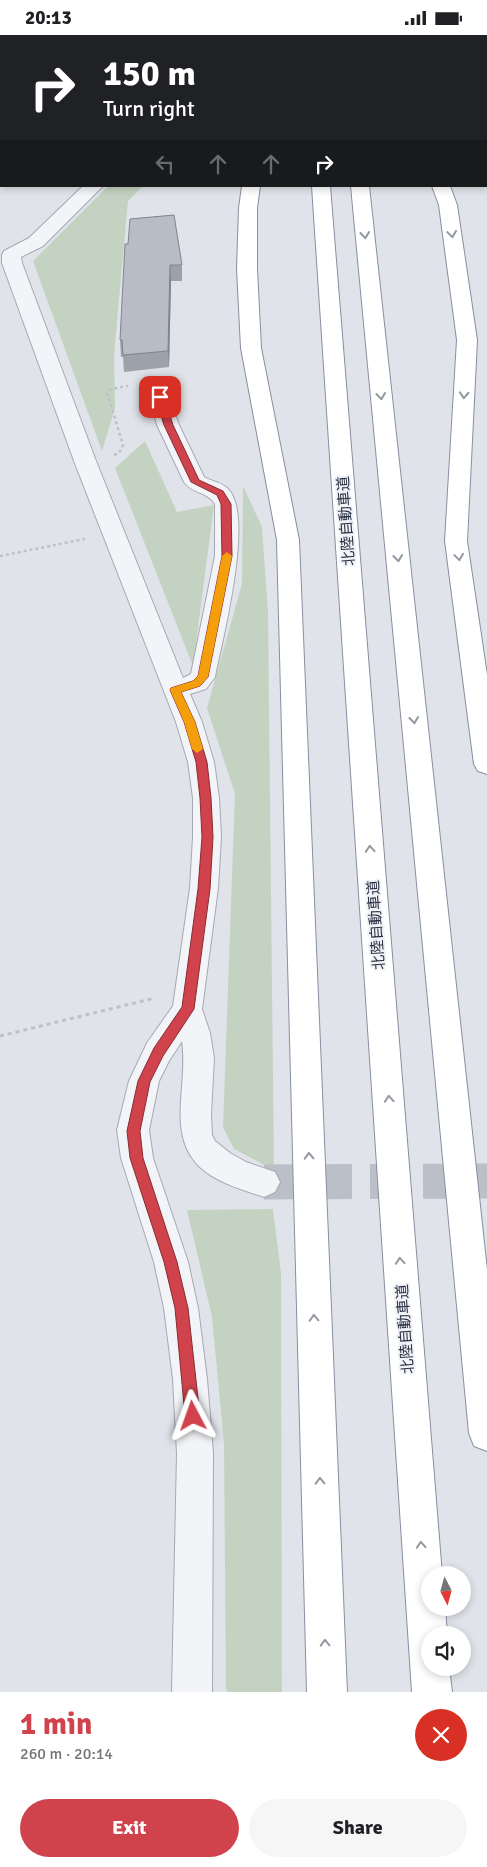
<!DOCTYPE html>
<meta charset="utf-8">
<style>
body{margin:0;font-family:Signika,"Noto Sans JP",sans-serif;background:#f6f6f6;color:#202124;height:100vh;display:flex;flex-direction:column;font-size:19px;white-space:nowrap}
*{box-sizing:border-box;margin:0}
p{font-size:16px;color:#757577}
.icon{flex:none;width:28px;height:28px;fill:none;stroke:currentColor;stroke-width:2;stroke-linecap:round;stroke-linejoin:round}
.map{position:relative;height:1657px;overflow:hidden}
.sheet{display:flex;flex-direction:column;background:#fff;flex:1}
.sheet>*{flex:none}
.guide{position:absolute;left:0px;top:0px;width:488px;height:152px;box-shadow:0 2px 8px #0003;background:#202124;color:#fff;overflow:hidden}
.needle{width:32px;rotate:174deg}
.buttons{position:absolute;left:421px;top:1531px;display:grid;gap:10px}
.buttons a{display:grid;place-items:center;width:50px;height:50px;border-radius:50%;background:#fff;box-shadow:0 2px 8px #0003;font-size:25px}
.pin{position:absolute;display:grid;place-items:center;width:42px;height:42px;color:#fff;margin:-21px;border-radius:10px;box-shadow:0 2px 8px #0006}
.me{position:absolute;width:55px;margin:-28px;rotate:356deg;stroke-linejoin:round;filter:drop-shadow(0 0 4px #0008)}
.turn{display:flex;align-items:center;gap:18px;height:105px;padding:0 20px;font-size:22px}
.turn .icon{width:65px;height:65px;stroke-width:2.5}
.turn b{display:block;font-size:35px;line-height:42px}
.lanes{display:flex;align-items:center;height:48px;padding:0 20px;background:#0003;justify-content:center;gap:25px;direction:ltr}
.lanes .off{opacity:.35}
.round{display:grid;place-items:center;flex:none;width:52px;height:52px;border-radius:26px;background:#f6f6f6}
.headline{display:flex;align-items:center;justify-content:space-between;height:85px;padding:0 20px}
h1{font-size:30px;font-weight:800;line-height:38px;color:#d0434d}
.primary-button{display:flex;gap:10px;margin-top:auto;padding:10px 20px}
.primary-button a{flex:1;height:58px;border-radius:30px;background:#d0434d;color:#fff;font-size:20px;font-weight:800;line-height:58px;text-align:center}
.primary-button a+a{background:#f6f6f6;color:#202124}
.status{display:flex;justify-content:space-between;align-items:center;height:35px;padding:0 25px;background:#fff;direction:ltr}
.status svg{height:14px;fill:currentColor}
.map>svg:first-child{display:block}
</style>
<div class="status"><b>20:13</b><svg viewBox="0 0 49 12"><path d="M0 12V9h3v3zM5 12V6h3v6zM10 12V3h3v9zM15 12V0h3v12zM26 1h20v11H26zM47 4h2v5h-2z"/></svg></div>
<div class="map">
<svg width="487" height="1657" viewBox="0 0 487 1657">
<rect width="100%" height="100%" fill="#e0e3e9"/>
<g fill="#c4d3c1">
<path d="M108,151H143L128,166L114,320L115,373L102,416L33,226Z"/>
<path d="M145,406L177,477L214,470L193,631L115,433Z"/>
<path d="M243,451L262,492L268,577L274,1135L234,1114L223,1092L235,759L207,673L242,549Z"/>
<path d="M273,1174L281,1238L282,1657H228L226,1655L224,1409L212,1282L187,1175Z"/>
</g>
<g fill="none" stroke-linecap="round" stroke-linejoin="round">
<path stroke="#bbbfc7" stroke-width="35" stroke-dasharray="35 18" stroke-linecap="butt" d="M264,1147L487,1146"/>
<g stroke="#a5a9b3" stroke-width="2">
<g id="minor">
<rect x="202" y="0" width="16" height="1"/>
<rect x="433" y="0" width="16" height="1"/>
<rect x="486" y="70" width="1" height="11"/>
<path d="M83,151H103L43,211L21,222L22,228L96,426L183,643L191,639L215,521V469C208,457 191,458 184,447L157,390L145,348L148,344L155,342L162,344L179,390L204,442C211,446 223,448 228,454C255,480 222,606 215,642L206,654L190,659L202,687L214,727L219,763L221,802L218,853L202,974L210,998L214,1023L211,1079L212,1100L215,1106L230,1118L246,1127L275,1137L280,1147L275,1157L264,1162C210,1145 176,1132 181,1067C182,1047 185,1027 182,1006L169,1026L159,1046L149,1095L153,1123L188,1227L198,1273L207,1344L213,1418L212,1657H172L177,1418L173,1344L164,1273L154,1227L121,1123L117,1095L129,1046L147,1008L173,971L190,853L193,802V763L188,727L176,687L74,426L2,228V220L4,216L29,203Z"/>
</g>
</g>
<g stroke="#878fa0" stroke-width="2">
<g id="highway">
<rect x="259" y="0" width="16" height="1"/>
<rect x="302" y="0" width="16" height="1"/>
<rect x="337" y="0" width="16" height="1"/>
<path d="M383,0H399L400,1H384Z"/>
<path d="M242,151H260L257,173V234L261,313L299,505L347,1657H307L277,505L241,313L237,234L239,173Z"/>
<path d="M312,151H330L442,1540H430V1572H445L447,1600H430V1632H449L452,1657H412Z"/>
<path d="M351,151H369L487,1235V1416L474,1411L469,1398Z"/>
<path d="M432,151H450L457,170L477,305L467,506L487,640V739L478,736L474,729L445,506L457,305L439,170Z"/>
</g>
</g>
<path stroke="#bec1c8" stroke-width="2" stroke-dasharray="2.5 2.5" stroke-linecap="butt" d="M84,1L93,0"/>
<g stroke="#bec1c8" stroke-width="2.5" stroke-dasharray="3 3" stroke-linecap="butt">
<path d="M114,420L119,418L123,410L107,357L111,354L128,351"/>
<path d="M0,521L85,504"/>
</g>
<path stroke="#bec1c8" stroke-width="3" stroke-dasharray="4 4" stroke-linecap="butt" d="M0,1001L155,963"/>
<use href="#minor" fill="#f3f4f7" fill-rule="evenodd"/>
<use href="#highway" fill="#fff" fill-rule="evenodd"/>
</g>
<path fill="#9da2aa" d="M128,209L182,230V246H171L169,332L124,337L123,322H121L120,305Z"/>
<path fill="#80848b" d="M170,230L171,246L169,332L168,316Z"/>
<path fill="#b7bcc6" stroke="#80848b" d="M174,180L182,230H170L168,316L123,320L122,305H120L125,209H128L130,184Z"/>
<defs><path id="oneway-chevron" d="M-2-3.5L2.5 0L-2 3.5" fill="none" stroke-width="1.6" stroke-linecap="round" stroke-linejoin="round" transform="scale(1.25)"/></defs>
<g stroke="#9497a0">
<use href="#oneway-chevron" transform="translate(452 199) rotate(82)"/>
<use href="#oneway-chevron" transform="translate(365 200) rotate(84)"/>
<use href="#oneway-chevron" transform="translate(464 360) rotate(93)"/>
<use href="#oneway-chevron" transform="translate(381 361) rotate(84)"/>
<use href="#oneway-chevron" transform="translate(459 522) rotate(82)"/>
<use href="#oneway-chevron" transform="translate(398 523) rotate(84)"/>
<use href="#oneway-chevron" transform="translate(414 685) rotate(84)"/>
<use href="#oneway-chevron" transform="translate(370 814) rotate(-94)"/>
<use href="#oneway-chevron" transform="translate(389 1064) rotate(-94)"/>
<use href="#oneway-chevron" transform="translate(309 1121) rotate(-92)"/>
<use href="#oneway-chevron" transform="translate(400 1226) rotate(-94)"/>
<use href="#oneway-chevron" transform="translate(314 1283) rotate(-92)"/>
<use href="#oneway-chevron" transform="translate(320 1446) rotate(-92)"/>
<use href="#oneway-chevron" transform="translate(421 1510) rotate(-94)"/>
<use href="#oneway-chevron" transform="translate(325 1608) rotate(-92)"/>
</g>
<path fill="#d0434d" stroke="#872c32" d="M157,360L164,362L173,390L199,445L223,456L231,469L232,521L208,642L200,651L181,657L195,687L207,727L211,763L213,802L210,854L194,974L163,1021L150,1047L140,1096L143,1123L177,1227L188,1273L200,1381L198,1386L193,1389L188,1386L185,1381L175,1273L164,1227L130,1123L127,1096L138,1046L154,1013L182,972L198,854L202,802L200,763L196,727L184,687L170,655L171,653L193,646L198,641L222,521L221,469L217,460L191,447L164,390L155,362Z"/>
<path fill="#f59e0b" d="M227,517L232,521L208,642L200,651L181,657L195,687L203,714L197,718L192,714L184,687L170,655L171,653L193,646L198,641L222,521Z"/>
<g text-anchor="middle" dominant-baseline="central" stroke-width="4" stroke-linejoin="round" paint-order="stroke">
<g font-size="15" fill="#282f41" stroke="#f0f2f7">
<text transform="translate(346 486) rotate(-94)">北陸自動車道</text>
<text transform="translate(376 890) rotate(-94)">北陸自動車道</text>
<text transform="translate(405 1294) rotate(-94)">北陸自動車道</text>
</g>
</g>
</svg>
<div class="buttons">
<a><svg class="needle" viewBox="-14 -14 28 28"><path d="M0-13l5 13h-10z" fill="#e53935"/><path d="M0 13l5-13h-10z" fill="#757577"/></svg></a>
<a><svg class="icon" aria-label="sound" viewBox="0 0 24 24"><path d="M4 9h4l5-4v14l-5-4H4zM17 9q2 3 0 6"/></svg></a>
</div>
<div class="pin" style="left:160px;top:362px;background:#d93025"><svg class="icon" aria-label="arrive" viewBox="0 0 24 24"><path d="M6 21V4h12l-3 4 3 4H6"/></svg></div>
<svg class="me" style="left:193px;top:1381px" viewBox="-20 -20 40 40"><path d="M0-17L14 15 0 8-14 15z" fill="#d0434d" stroke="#fff" stroke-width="4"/></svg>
<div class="guide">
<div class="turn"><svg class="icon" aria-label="right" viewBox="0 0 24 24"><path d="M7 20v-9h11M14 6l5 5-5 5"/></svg><div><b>150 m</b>Turn right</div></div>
<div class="lanes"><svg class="icon off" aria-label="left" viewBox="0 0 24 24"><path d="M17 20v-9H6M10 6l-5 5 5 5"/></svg><svg class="icon off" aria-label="ahead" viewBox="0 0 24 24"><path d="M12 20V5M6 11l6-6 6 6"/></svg><svg class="icon off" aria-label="ahead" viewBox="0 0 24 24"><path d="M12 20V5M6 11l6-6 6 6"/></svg><svg class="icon" aria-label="right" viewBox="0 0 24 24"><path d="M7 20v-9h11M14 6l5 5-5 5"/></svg></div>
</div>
</div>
<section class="sheet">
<div class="headline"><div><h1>1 min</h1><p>260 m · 20:14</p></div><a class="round" style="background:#d93025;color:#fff"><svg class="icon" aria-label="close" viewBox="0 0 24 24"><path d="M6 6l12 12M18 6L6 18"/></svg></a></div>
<div class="primary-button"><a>Exit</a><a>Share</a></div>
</section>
